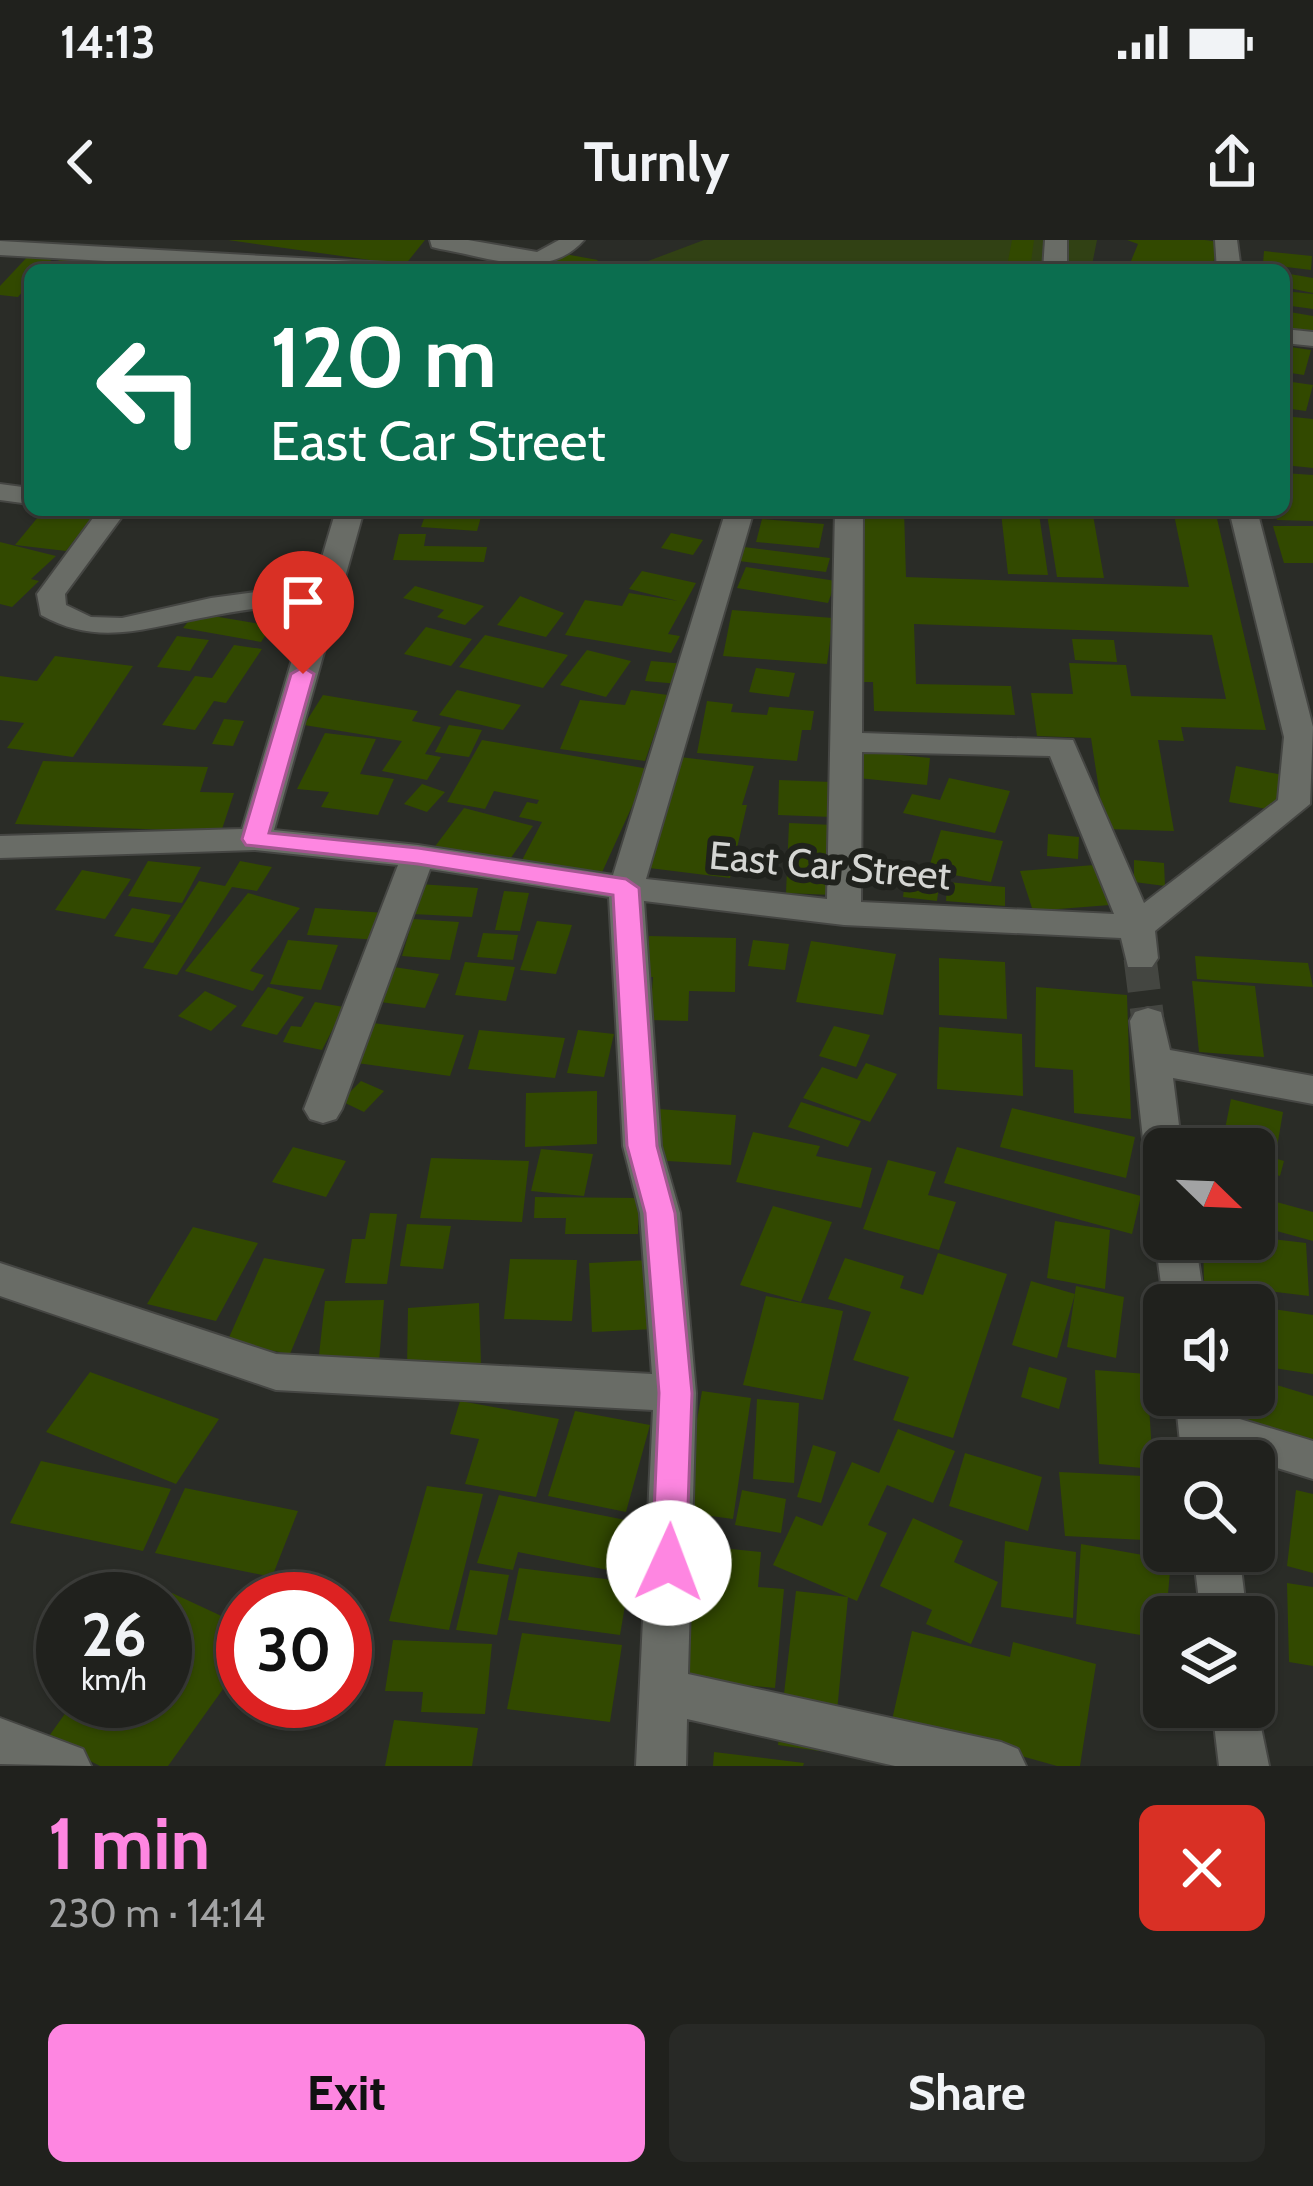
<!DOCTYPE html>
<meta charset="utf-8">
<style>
body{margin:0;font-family:Cabin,sans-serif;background:#282926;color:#f1f3f6;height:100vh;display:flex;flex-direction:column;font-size:45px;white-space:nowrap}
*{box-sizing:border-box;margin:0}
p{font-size:39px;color:#a2a3a4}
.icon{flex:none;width:66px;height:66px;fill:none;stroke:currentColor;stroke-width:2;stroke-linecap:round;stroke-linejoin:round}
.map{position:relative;height:1526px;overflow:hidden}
.details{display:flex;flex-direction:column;background:#20211d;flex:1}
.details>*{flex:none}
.banner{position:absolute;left:24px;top:24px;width:1266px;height:252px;border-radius:18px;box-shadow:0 3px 9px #0004,0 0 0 3px #3d3e3b;background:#0b6e4f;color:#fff;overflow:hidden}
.needle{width:78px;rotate:113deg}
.tools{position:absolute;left:1143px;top:888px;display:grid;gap:24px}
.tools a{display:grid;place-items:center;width:132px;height:132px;border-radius:18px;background:#20211d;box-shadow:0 3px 9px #0004,0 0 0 3px #3d3e3b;font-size:60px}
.speed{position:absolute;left:36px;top:1332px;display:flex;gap:24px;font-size:60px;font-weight:700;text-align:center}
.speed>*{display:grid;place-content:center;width:156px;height:156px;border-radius:50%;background:#20211d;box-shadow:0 3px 9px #0004,0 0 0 3px #3d3e3b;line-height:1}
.speed small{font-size:30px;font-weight:400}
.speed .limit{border:18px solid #d22;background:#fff;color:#111}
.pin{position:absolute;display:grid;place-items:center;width:102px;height:102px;color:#fff;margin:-123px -51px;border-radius:50% 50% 50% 0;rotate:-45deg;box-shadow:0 0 12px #0007}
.pin .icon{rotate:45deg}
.me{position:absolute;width:132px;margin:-66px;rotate:2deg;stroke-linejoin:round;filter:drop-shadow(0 0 9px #0008)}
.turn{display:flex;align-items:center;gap:42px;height:252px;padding:0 48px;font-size:54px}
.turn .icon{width:156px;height:156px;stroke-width:2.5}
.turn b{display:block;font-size:84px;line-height:102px}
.round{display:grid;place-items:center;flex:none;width:126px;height:126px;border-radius:18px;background:#282926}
.overview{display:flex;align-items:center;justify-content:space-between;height:204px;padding:0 48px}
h1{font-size:72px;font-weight:700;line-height:90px;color:#fe86e1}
.action{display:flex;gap:24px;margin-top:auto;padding:24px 48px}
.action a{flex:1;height:138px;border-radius:18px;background:#fe86e1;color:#111;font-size:48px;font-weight:700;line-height:138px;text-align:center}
.action a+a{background:#282926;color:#f1f3f6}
.status{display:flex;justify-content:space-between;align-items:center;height:84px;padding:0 60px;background:#20211d;direction:ltr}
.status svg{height:33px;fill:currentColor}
header{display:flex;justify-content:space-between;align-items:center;height:156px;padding:0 48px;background:#20211d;font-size:54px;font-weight:700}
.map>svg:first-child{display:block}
</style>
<div class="status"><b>14:13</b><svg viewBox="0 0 49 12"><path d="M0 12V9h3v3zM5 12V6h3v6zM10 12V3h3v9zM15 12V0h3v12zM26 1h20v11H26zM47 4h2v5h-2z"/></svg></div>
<header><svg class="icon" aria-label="back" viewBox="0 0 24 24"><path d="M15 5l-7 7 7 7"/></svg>Turnly<svg class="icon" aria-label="share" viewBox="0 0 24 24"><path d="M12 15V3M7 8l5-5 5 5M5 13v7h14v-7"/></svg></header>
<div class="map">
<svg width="1313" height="1526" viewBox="0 0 1313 1526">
<rect width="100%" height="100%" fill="#2a2c27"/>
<path fill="#314114" d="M704,0H1097L1091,30H624Z"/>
<g fill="#324900">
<path d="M228,0H425L405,25Z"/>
<path d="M1012,0H1034L1031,22L1008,21Z"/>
<path d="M1127,0H1205L1221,2L1210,30H1189L1131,21L1138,4Z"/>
<path d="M1264,11L1312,16L1311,30L1263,24Z"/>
<path d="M559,13L598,20L589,30L545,27Z"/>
<path d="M30,14L55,16L42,30H30V43L18,57L0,55V46Z"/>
<path d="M62,17L154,27V30H50Z"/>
<path d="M1284,33L1313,38V53L1284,47Z"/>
<path d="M1284,51L1313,54V69L1284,65Z"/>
<path d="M1284,71L1313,76V94L1284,89Z"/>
<path d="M1284,106L1311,110L1304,135L1284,132Z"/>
<path d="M1285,141L1313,145L1306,171L1284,168Z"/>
<path d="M1284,176L1313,179V228L1284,225Z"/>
<path d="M1284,233L1313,235V281L1277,280L1274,270H1284Z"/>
<path d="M857,270H904L906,337L1189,347L1173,270H1215L1266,490L1181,487L1184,501L1158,500L1174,591L1105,589L1091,498L1037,496L1031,453L1073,454L1069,423L1126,425L1131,456L1226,459L1212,395L914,384L916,444L1011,446L1015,475L874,471L873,442H857Z"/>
<path d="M43,271L92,277L66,311L15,305Z"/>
<path d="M426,273L481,277L477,291L421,287Z"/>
<path d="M1001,273L1039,274L1048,335L1008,334Z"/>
<path d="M1047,274L1093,275L1104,338L1057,337Z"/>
<path d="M762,279L824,284L819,308L756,302Z"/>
<path d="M1273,286H1313V323H1284Z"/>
<path d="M671,293L703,300L693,315L661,308Z"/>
<path d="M399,294H426L424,306L487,307L484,322L393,320Z"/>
<path d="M0,302L56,316L31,339L39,341L12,367L0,364Z"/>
<path d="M744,307L830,318L826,332L739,321Z"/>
<path d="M746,327L836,341L828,363L737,348Z"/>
<path d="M642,331L696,343L668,394L680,396L671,413L565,395L585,360L622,366L629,353L678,361L629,349Z"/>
<path d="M415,346L484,366L465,385L437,377L444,370L403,358Z"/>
<path d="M520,356L564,373L546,397L497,385Z"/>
<path d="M732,370L833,378L827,424L723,416Z"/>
<path d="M195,373L272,386L261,402L183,388Z"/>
<path d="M426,387L472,399L451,426L404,414Z"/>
<path d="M485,395L568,415L543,448L459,427Z"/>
<path d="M177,396L209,400L190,431L157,427Z"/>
<path d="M1072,399L1114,400L1117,422L1075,420Z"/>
<path d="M234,405L262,409L226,463L214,461L195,490L162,485L195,436L212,438Z"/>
<path d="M587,410L631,421L606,457L560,445Z"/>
<path d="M55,416L133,426L73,517L7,508L24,483L0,480V436L37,441Z"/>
<path d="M651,421L685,424L679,444L645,441Z"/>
<path d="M756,428L795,433L789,457L749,452Z"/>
<path d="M457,450L521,465L503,490L439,475Z"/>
<path d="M631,450L668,455L645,521L560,509L580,460L625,465Z"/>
<path d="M323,455L418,471L412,481L441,487L425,514L441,517L427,540L382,531L402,501L304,485Z"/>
<path d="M707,461L733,464L731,472L767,475L769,467L814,471L811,490H802L797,521L697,513Z"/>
<path d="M224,479L244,481L233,506L212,504Z"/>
<path d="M449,485L482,490L469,517L435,512Z"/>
<path d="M325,493L376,499L360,534L394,539L378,575L321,567L329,552L297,549Z"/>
<path d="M482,500L649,529L599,639L520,624L542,582L519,577L527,562L537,564L539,560L494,551L485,569L447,562Z"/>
<path d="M863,511L930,518L927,545L858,538Z"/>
<path d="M680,517L754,526L742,565H747L730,638L649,628Z"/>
<path d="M43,521L208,527L200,552L234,553L221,592L15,584Z"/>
<path d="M1236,526L1283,535L1277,571L1229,562Z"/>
<path d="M949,538L1010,551L995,593L903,573L912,554L940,560Z"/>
<path d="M779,540L832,542V577L778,575Z"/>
<path d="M422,544L445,552L427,572L404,564Z"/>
<path d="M464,568L533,586L501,632L430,613Z"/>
<path d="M789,583L833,585L832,655L786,653Z"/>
<path d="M941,590L1003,601L991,642L928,630Z"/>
<path d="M1048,594L1079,597L1078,619L1047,616Z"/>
<path d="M1134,620L1164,623L1165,646L1134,642Z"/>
<path d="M148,621L201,627L182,663L128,656Z"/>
<path d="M240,621L272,627L257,651L232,647L177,735L143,728L199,641L225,646Z"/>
<path d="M1094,625L1110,665L1033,671L1020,631Z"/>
<path d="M82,630L131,639L105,679L55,670Z"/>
<path d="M906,633L940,637L937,661L903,657Z"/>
<path d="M947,642L1005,647V666L946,661Z"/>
<path d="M419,644L478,648L472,677L412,674Z"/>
<path d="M504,651L529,653L520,691L495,690Z"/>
<path d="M248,653L300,668L250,731L264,735L253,751L185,731Z"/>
<path d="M132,668L171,675L153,703L114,696Z"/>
<path d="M315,668L385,673L378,700L307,695Z"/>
<path d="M413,679L459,682L450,720L402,716Z"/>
<path d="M537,681L572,685L556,734L520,730Z"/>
<path d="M483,693L518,695L513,720L477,717Z"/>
<path d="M649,696L736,698L735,752L689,751L688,781L650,780L653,737H646Z"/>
<path d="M288,700L338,705L321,750L270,744Z"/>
<path d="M753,700L789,704L785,730L748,726Z"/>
<path d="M811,701L896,714L883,775L796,762Z"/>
<path d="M1195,716L1308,723L1313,747L1197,739Z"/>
<path d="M939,718L1005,722L1007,779L939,775Z"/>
<path d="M465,722L515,727L506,761L455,755Z"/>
<path d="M394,727L439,734L425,768L380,762Z"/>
<path d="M1192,741L1255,746L1264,817L1199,812Z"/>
<path d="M268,747L304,757L277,795L241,786Z"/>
<path d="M1036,747L1127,755L1131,879L1074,873L1073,830L1035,827Z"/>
<path d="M205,751L237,766L211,791L178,776Z"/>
<path d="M315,762L344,767L322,810L283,802L291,786L301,787Z"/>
<path d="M373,783L464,795L450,836L357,823Z"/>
<path d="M834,786L870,795L856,827L819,816Z"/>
<path d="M939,787L1022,794L1023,856L937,849Z"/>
<path d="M479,790L565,798L555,838L468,829Z"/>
<path d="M578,790L614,794L604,837L567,833Z"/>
<path d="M866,823L897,834L870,882L803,858L822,827L857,839Z"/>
<path d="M361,841L384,851L364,872L341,861Z"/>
<path d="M597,851V904L525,907L526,853Z"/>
<path d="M1231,859L1283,872L1277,907L1224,894Z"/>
<path d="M801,862L861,881L848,907L788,887Z"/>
<path d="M1012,868L1135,897L1126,938L1000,907Z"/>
<path d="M659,869L736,875L731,925L652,920Z"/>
<path d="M753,892L820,906L816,916L872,928L861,968L736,942Z"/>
<path d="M293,907L346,921L326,957L272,942Z"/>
<path d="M957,907L1141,956L1132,994L944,943Z"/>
<path d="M541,909L593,914L584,956L531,951Z"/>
<path d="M1254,912L1284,921L1280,936L1254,928Z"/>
<path d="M431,918L529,921L522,982L420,978Z"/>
<path d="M888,920L936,932L928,955L956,962L939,1010L863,989Z"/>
<path d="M1254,956L1313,972V1001L1254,985Z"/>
<path d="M535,957L639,958L638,994H565L566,978H534Z"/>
<path d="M773,966L832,982L801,1062L740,1045Z"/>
<path d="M370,973L397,974L387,1044L345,1043L352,999H365Z"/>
<path d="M1055,981L1110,990L1105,1049L1047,1038Z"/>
<path d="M407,984L451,986L443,1029L400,1026Z"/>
<path d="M193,987L258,1003L216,1081L147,1064Z"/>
<path d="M1254,997L1306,1003L1309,1056L1204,1043L1203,999Z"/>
<path d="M938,1013L1007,1034L953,1198L893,1180L909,1137L853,1120L871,1072L828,1059L845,1018L904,1036L900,1048L923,1055Z"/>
<path d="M264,1018L325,1029L290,1114L227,1102Z"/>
<path d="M510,1019L577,1020L572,1081L504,1079Z"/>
<path d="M650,1020L655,1089L592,1092L589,1023Z"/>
<path d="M1031,1041L1075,1054L1057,1118L1012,1105Z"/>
<path d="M1076,1046L1124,1057L1116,1118L1067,1107Z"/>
<path d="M766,1056L843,1071L823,1160L743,1145Z"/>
<path d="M384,1060L379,1122L318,1124L325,1061Z"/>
<path d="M479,1063L481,1124L407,1128L408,1068Z"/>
<path d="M1254,1066L1313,1075V1134L1254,1125Z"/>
<path d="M1029,1127L1067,1138L1059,1169L1021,1157Z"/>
<path d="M1095,1130L1147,1134L1153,1229L1099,1224Z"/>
<path d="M90,1132L219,1179L176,1244L46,1192Z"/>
<path d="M1254,1138L1313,1156V1209L1237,1187L1243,1155H1254Z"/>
<path d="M702,1151L751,1158L733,1279L681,1272Z"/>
<path d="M757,1159L799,1163L794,1243L753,1239Z"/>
<path d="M460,1161L559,1179L536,1257L465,1244L479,1199L450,1194Z"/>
<path d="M575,1171L650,1185L626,1272L548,1256Z"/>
<path d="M898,1189L955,1211L933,1263L887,1245L868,1285L887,1293L857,1361L773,1325L796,1276L822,1286L852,1222L879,1233Z"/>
<path d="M813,1205L836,1212L821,1263L797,1257Z"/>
<path d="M965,1213L1042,1237L1028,1291L949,1266Z"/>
<path d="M41,1221L171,1249L143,1311L10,1283Z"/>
<path d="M1059,1232L1164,1237V1301L1065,1296Z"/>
<path d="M427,1246L483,1254L449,1390L389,1381Z"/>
<path d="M185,1248L298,1271L272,1337L155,1313Z"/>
<path d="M742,1250L786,1259L781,1293L735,1285Z"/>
<path d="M1296,1250L1313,1254V1333L1287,1326Z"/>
<path d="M499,1255L651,1285L638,1336L518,1312L513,1330L477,1323Z"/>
<path d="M913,1278L963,1301L954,1322L998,1342L971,1404L926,1384L932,1370L880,1346Z"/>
<path d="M1005,1301L1076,1312L1073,1378L1001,1367Z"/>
<path d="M1081,1304L1171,1320L1164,1399L1076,1384Z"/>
<path d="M691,1305L761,1312L758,1347L784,1349L775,1448L675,1438Z"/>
<path d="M519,1328L629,1342L620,1395L508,1380Z"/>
<path d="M470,1330L509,1335L497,1395L456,1390Z"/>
<path d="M1287,1343L1313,1347V1426L1289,1422Z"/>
<path d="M796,1351L848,1357L833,1513L778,1505Z"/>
<path d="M172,1353L243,1386V1421L168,1526H100L47,1499L74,1461H165V1417L171,1409L165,1406V1363Z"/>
<path d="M912,1391L1010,1417L1013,1402L1096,1424L1080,1526H1057L892,1480Z"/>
<path d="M522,1393L622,1405L610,1482L507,1469Z"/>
<path d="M393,1400L492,1404L485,1474L421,1472L423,1452L385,1451Z"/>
<path d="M394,1480L478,1488L472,1526H385Z"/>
<path d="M714,1512L804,1523L803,1526H713Z"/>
</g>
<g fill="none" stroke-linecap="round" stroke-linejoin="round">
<path stroke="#444641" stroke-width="33" stroke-dasharray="33 16" stroke-linecap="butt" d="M1140,718L1148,781"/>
<g stroke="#454643" stroke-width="4">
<g id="street">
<path d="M430,0H468L537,12L559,0H584C547,42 489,17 440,9L432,7Z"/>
<path d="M1045,0H1067V30H1043Z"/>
<path d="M1215,0H1237L1241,30H1217Z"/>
<path d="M0,1L388,23L400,30H266L0,15Z"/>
<path d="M1284,89L1313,92V106L1284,103Z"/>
<path d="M0,244L30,248V264L0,260Z"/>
<path d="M91,270H119L121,278L65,354L66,365L91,377L122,378L211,358L314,344L336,270H364L274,590L418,605L613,635L726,270H754L646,639L827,659L835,270H863L862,493L1073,500L1144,663L1278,560L1284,497L1229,270H1257L1313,487L1310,564L1155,691L1158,718L1152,727H1128L1121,698L844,685L644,661L661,906L680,973L696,1153L688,1434L1001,1502L1018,1509L1026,1526H895L687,1479L686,1526H636L653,1170L276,1150L0,1056V1023L276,1114L652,1134L640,973L623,906L609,657L430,629L342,869L336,879L323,883L310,879L304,869L398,625L255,610L0,618V596L242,589L309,362C274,366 240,370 206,377C145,388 98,407 41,375L37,354L93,278ZM862,512L1050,516L1114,674L861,662Z"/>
<path d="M1148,768L1161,772L1170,810L1313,836V864L1173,838L1182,909H1164V932L1150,927L1145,917L1130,781L1135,772Z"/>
<path d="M1164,987V999H1195L1205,1065L1164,1066L1155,999Z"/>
<path d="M1175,1155H1217L1220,1173L1313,1201V1239L1225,1212L1226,1221H1182Z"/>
<path d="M1193,1311H1239L1247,1377H1201Z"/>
<path d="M1254,1453L1269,1526H1219L1212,1467H1254Z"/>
<path d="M0,1478L83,1509L91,1526L0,1524Z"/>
</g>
</g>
<use href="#street" fill="#696c66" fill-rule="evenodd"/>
</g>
<path fill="#fe86e1" stroke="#a55792" stroke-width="3" d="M303,427L314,434L269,593L418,608L626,639L639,648L657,906L675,973L692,1153L686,1323L681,1334L669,1339L657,1334L652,1323L659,1153L645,973L627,906L613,655L418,624L246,605L242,599L291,434Z"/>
<g text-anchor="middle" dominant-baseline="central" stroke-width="12" stroke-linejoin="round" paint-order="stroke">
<g font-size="39" fill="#d5d6d3" stroke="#20221d">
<text transform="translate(830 625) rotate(5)">East Car Street</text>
</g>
</g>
</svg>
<div class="tools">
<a><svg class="needle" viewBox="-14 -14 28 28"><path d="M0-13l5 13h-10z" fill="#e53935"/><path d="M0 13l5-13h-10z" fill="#a2a3a4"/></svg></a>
<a><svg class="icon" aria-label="sound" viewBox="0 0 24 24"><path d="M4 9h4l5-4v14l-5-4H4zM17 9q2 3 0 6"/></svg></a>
<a><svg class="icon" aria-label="search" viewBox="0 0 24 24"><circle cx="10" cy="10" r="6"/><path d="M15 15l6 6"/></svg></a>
<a><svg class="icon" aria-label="layers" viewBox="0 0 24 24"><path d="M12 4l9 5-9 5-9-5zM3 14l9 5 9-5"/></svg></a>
</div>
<div class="speed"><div>26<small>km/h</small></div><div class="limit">30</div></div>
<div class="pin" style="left:303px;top:434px;background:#d93025"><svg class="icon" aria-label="arrive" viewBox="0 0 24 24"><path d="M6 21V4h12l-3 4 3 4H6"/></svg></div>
<svg class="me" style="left:669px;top:1323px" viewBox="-20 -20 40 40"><circle r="19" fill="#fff"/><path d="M0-13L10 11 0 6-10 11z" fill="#fe86e1"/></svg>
<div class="banner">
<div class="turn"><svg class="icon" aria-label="left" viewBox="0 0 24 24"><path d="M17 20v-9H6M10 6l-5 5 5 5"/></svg><div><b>120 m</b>East Car Street</div></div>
</div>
</div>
<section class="details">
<div class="overview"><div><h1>1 min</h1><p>230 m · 14:14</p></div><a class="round" style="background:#d93025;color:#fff"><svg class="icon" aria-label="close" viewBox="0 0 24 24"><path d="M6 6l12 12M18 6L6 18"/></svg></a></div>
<div class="action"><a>Exit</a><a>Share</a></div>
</section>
